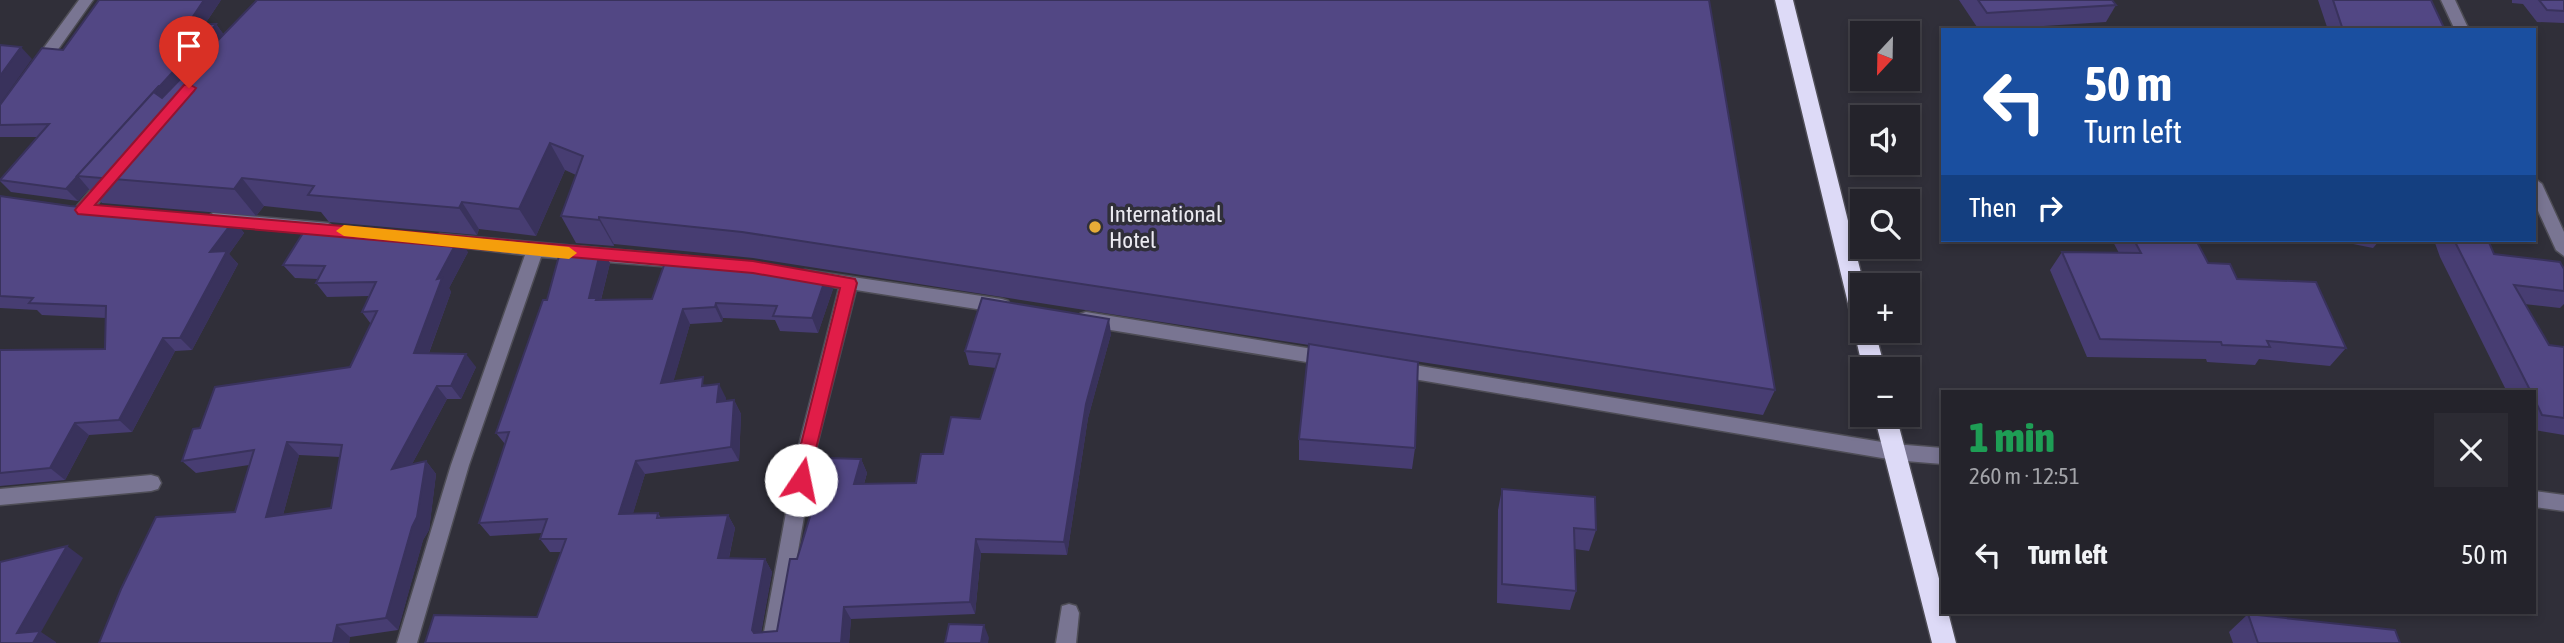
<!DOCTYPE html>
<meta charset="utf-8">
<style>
body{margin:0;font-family:"Asap Condensed",sans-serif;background:#2c2b33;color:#f1f3f6;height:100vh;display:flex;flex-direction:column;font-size:26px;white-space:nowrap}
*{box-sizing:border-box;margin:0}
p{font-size:23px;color:#a3a4a9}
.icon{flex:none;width:38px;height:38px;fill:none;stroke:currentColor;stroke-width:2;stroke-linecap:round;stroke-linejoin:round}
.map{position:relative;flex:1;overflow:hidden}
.side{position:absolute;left:1941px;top:390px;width:595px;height:224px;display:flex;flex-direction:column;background:#24232b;border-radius:0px;box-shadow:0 4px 10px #0003,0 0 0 2px #414047}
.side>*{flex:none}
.hud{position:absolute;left:1941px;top:28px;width:595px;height:214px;border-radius:0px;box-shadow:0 4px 10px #0003,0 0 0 2px #414047;background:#1a4fa0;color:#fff;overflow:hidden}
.needle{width:46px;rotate:202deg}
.tools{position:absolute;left:1850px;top:21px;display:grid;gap:14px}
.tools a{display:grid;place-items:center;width:70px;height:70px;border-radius:0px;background:#24232b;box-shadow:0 4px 10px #0003,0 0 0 2px #414047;font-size:35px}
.pin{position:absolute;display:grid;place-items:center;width:60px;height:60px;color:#fff;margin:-72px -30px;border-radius:50% 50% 50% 0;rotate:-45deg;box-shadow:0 0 7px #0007}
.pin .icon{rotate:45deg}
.me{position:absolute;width:77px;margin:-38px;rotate:11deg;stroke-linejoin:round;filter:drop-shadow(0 0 5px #0008)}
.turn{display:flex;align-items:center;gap:24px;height:147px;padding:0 28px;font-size:32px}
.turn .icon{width:91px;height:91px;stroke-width:2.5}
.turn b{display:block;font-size:49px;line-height:60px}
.then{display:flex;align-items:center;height:66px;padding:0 28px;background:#0003;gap:14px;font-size:26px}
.round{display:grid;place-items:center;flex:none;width:74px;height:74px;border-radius:0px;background:#2c2b33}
.summary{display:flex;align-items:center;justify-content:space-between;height:119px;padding:0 28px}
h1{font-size:42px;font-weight:800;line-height:52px;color:#1e9e55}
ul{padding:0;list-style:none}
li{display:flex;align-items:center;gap:21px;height:91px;padding:0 28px}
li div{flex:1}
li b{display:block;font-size:26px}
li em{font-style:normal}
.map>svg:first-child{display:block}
</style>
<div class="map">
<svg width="2564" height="643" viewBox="0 0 2564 643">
<rect width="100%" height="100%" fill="#302f39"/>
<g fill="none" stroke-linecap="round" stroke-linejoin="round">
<g stroke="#4e4d56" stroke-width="3">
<g id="minor">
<path d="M79,0H93L42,72H32L30,68L32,64Z"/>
<path d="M2441,0H2455L2469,30H2455Z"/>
<path d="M111,171L117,173L119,177L117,181L89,214H77L75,210L77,206L105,173Z"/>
<path d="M2534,178L2542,184L2564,232V256L2556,250L2534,202Z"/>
<path d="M213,213L328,223L336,229L328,235L213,225L205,219Z"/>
<path d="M440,234L687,256L693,258L695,262L693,266L687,268L541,257L469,465L417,643H397L451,465L525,255L434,244L432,240L434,236Z"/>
<path d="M805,270L1002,299L1008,301L1011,306L1008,311L1002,313L856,290L815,453L782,643H762L797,453L839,288L799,281L796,276L799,271Z"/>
<path d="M1086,312L1331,352L1337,354L1340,359L1337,364L1331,366L1086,326L1080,324L1077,319L1080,314Z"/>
<path d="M1396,362L1894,444L1942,448V464L1894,460L1396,376L1390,374L1387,369L1390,364Z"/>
<path d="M151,475L158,477L161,483L158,489L151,491L0,505V489Z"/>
<path d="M2534,491L2564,495V511L2534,507Z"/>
<path d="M1069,604L1076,606L1079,613L1076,643H1056L1062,606Z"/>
</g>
</g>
<g stroke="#4e4d56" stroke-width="3">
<g id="highway">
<path d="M1775,0H1793L1864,285L1862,331H1875L1885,369H1863L1854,331L1857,326L1852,320Z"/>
<path d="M1874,415H1896L1942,590V612H1948L1956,643H1932Z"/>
</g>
</g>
<use href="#minor" fill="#797592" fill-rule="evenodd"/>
<use href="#highway" fill="#dddaf7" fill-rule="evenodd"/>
</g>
<g fill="#473d72" fill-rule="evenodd">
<path d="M221,0L205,24H216L223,34L1775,390L1763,415L1376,355L1415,448L1412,469L1299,460V439L1309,345L753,258L614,244V246L576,243L561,216L576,175L565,170L536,236L479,229L477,235L329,222L321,212L264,206L256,216L102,203L89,189L78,201L11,192L0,181L38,137H0V105Z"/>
<path d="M1959,0H2112L2116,5L2106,22L1979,30Z"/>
<path d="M2318,0H2431L2445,30H2328Z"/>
<path d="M2512,0H2564V23L2537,22L2523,4L2512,3Z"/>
<path d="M0,196L70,206L234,220L244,233L229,254L238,264L192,350L175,351L132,432L89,435L65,480L0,486V350L105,349L106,318L42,315L37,310L0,308Z"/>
<path d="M2112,240H2196L2208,263L2237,279L2346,348L2330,366L2259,359L2255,365L2207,362L2206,359L2087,357L2050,270L2062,252L2119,253Z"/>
<path d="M2337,240H2380L2373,248L2338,241Z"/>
<path d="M2434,240H2488L2494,254L2564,269V304L2560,308L2524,304L2549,345L2564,347V435L2534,430V392H2507L2440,257Z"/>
<path d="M601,249L610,263L601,300L652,299L833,289L818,333L780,331L775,320L723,318L722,322L690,324L673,382L707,385L726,398V401L734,400L741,414L739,461L645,474L633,513H658L661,518L728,515L735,528L729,558L765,559L772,572L761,633L777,631L797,559L861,459L867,473L864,484L916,483L943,454L980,419L996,368L969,365L965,351L1111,334L1088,418L1067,555L981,553L975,614L851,619L849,643L537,617L562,552H550L540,539L542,533L490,536L479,523L505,444L496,433L547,300Z"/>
<path d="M468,252L449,288L451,292L429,353L476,367L461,399H447L412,464L426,461L436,474L429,530L423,540L398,630L350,637L349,643H99L235,512L249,465L196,473L182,461L200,428L350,367L371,324L362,312L369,296L327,297L316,283L318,279L295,278L283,265ZM299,455L340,457L331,508L283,515Z"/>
<path d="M1502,489L1596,530L1589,551L1575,549L1576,591L1570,610L1497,603L1498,510Z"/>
<path d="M2248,614L2400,643H2233L2229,632Z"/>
</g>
<g fill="#39325c">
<path d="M204,0H221L197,36L188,24Z"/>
<path d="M216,24L225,36L99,178L159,86Z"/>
<path d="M21,47L32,59L0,104V76Z"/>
<path d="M550,143L565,170L536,236L519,209Z"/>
<path d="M78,176L89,189L78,201L66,189Z"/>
<path d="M242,178L264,206L256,216L234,189Z"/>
<path d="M462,202L479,229L477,235L459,208Z"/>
<path d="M599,217L614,244V246L599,220Z"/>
<path d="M234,220L244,233L229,254L238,264L192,350L180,338L210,252Z"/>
<path d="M459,238L468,252L449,288L451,292L424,366L414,353L437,279Z"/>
<path d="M601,249L610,263L600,303L589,298Z"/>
<path d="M827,274L833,289L818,333L812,318Z"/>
<path d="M716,303L723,318L722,322L715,307Z"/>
<path d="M683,309L690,324L669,397L661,383Z"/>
<path d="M1109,319L1111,334L1088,418L1067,555L1064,542L1086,404Z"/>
<path d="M163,338L175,351L132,432L119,420Z"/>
<path d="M466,354L476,367L461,399L451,386Z"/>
<path d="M719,384L726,398L725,417L717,402Z"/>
<path d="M437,386L447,399L403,481L392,469Z"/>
<path d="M734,400L741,414L739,461L731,447Z"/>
<path d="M75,423L89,435L65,480L50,468Z"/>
<path d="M287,442L299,455L279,530L266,517Z"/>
<path d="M861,459L867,473L860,497L854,484Z"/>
<path d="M426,461L436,474L429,530L423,540L398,630L386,618Z"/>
<path d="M636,461L645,474L629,527L619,514Z"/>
<path d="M728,515L735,528L726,571L718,558Z"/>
<path d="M976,539L981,553L975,614L970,602Z"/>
<path d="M67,546L83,558L41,632L56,642V643H33L17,633Z"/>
<path d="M765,559L772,572L759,643L752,630Z"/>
<path d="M844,607L851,619L849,643H841Z"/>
<path d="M337,625L350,637L349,643H333Z"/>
<path d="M984,625L989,638L988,643H981Z"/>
</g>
<g fill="#524784" stroke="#39325c" stroke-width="2" fill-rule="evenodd">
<path d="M99,0H204L188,24H216L213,28L160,86H159L66,189L0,180L49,124L0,125V105L42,48L63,50Z"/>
<path d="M257,0H1709L1775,390L742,232L599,217V220L561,216L583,156L550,143L519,209L462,202L459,208L308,195L314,186L242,178L234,189L77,176L159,86L155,93L162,98Z"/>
<path d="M1978,0H2112L2116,5L1987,13Z"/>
<path d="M2333,0H2431L2445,30H2343Z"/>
<path d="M2539,0H2564V11L2547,10Z"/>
<path d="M0,45L21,47L0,76Z"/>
<path d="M0,196L70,206L234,220L210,252L227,251L185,329L180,338H163L119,420L75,423L50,468L0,473V350L105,349L106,306L29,303L33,298L0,296Z"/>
<path d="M308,225L459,238L437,279L442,278L414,353L466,354L451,386H437L392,469L426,461L417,517L412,527L386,618L337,625L333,643H99L121,589L156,517L235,512L254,450L182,461L193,429L200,428L215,387L350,367L377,311L362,312L376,282L316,283L325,266L283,265ZM287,442L342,445L331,508L266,517Z"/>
<path d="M2134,240H2196L2208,263L2230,264L2237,279L2316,282L2346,348L2267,341L2270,347L2222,345L2221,342L2100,339L2062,252L2141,253Z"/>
<path d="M2454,240H2488L2494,254L2560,262L2564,269V291L2514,285L2549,345L2564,347V418L2542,415L2534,398V392H2531Z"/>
<path d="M562,245L601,249L589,298H597L596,300L652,299L668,254L746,261L827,274L812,318L773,316L777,306L716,303L715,307L683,309L661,383L703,377L702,386L719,384L717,402L734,400L731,447L636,461L619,514L658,513L657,518L728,515L718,558L765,559L752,630L754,633L777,631L790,559H797L828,458L861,459L854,484L916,483L921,454H943L951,417L980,419L1000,354L965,351L982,298L1109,319L1086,404L1064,542L976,539L970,602L844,607L841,643H425L434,615L537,617L566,539H540L547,519L479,523L509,432L496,433L543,300H547Z"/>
<path d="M1309,344L1418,362L1415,448L1299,439Z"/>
<path d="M1502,489L1595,497L1596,530L1574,528L1576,591L1502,584Z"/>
<path d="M67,546L17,633L40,631L33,643H0V562Z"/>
<path d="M2248,614L2395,630L2400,643H2258Z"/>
<path d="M949,624L984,625L981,643H945Z"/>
</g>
<path fill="#e11d48" stroke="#92132f" stroke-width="2" d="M189,84L196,88L194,91L95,205L753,261L855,279L857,283L807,485L801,487L795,485L792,480L840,288L753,273L78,214L75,210L78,206L184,85Z"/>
<path fill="#f59e0b" d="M344,225L569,247L577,253L569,259L344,236L336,231Z"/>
<circle fill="#e7ac37" stroke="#302f39" stroke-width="2.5" cx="1095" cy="227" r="7"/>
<g text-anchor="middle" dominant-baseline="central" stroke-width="7" stroke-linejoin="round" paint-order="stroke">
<g font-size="23" fill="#ebeaf1" stroke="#302f39" text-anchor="start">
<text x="1109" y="214">International<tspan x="1109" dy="26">Hotel</tspan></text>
</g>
</g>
</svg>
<div class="tools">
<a><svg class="needle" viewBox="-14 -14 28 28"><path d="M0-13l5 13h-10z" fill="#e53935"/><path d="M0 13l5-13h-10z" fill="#a3a4a9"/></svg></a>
<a><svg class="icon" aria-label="sound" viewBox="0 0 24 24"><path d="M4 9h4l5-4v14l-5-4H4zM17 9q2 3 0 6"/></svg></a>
<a><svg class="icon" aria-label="search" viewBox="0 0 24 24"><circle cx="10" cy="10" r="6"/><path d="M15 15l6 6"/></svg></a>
<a>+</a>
<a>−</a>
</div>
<div class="pin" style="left:189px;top:88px;background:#d93025"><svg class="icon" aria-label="arrive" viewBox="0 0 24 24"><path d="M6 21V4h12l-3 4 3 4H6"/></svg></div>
<svg class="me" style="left:801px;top:480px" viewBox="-20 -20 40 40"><circle r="19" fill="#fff"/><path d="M0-13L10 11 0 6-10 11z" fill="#e11d48"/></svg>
<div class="hud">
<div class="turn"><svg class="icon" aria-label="left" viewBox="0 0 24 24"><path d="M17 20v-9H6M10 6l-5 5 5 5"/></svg><div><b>50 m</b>Turn left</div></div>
<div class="then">Then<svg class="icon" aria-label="right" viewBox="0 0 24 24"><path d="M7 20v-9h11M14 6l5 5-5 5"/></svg></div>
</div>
<section class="side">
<div class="summary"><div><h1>1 min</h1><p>260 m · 12:51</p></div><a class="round"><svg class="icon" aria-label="close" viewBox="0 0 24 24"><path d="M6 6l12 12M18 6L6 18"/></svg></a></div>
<ul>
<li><svg class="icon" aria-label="left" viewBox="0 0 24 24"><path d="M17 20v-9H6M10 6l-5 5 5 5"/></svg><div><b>Turn left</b></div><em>50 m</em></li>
</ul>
</section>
</div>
